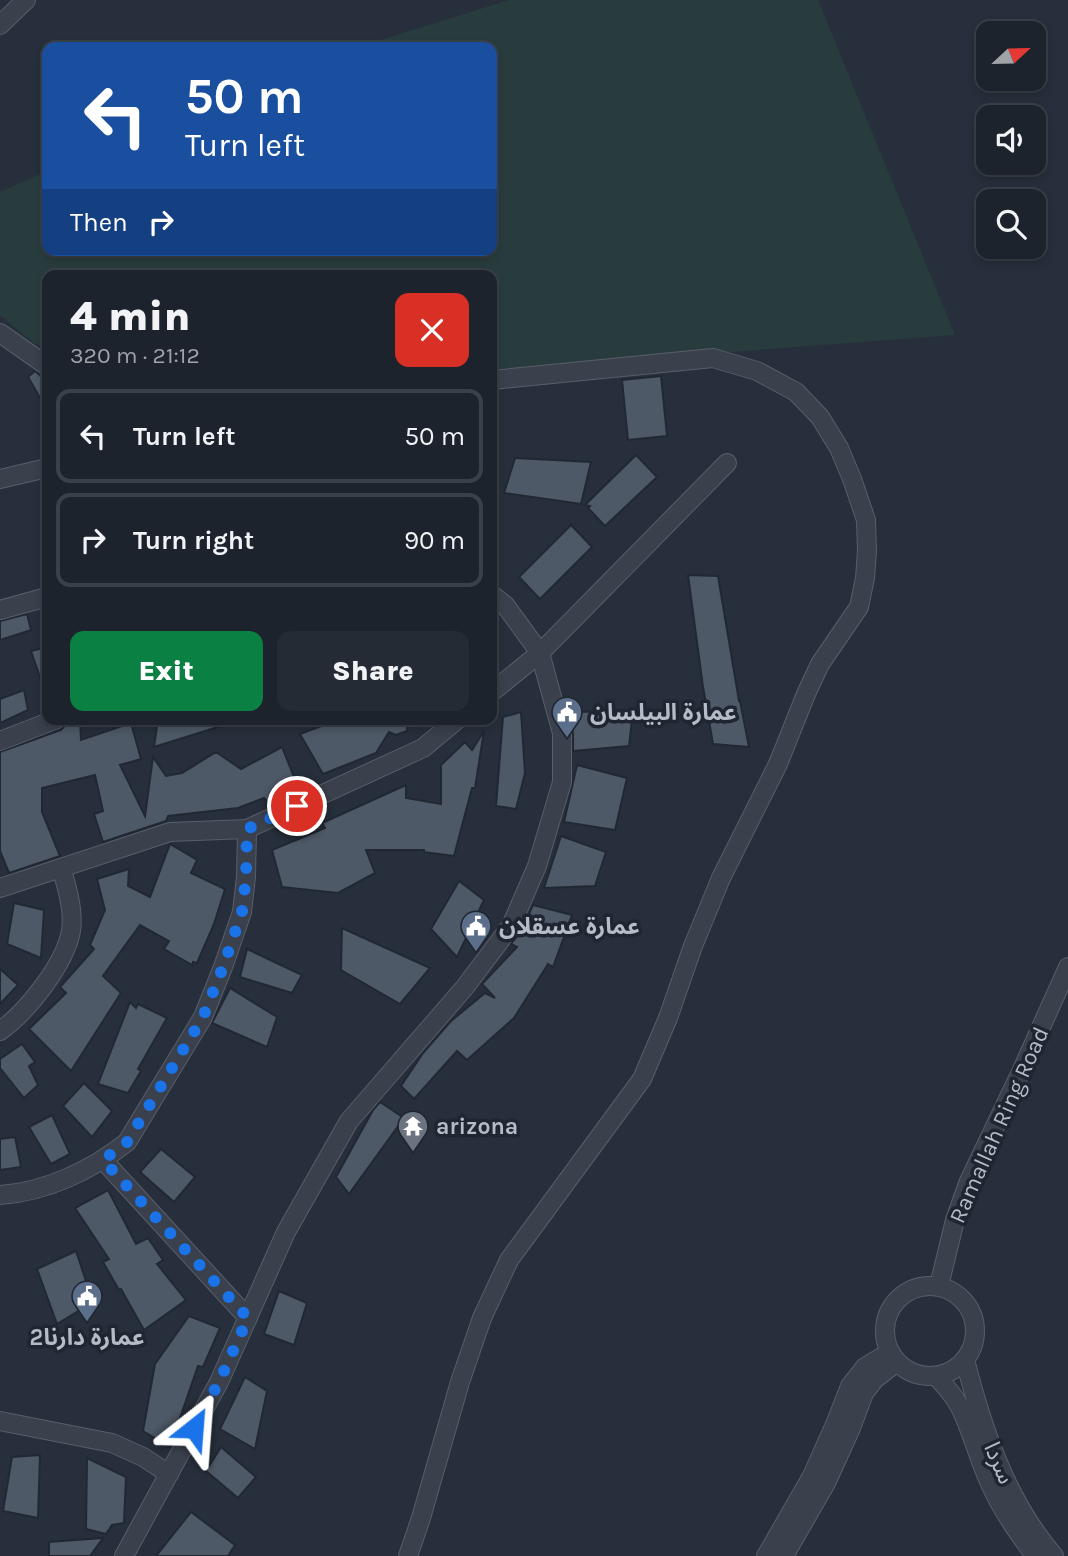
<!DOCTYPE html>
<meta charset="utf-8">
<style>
body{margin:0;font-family:Karla,"Noto Sans Arabic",sans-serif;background:#252b34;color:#f1f3f6;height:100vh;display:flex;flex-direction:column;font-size:26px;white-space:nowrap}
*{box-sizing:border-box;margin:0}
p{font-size:23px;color:#a0a4a9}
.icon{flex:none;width:38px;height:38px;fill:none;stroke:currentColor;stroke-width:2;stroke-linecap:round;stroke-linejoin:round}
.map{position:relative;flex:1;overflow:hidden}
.side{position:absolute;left:42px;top:270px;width:455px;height:455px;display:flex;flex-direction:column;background:#1c232c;border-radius:14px;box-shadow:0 4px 10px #0003,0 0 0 2px #3a4048}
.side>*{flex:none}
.hud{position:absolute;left:42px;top:42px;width:455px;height:214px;border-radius:14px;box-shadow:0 4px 10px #0003,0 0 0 2px #3a4048;background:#1a4fa0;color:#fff;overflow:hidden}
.needle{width:46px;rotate:68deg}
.fabs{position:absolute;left:976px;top:21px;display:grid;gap:14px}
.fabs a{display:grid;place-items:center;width:70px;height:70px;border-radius:14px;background:#1c232c;box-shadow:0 4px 10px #0003,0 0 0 2px #3a4048;font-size:35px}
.pin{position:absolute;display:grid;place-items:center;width:60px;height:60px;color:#fff;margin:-30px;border:4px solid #fff;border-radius:50%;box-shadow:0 2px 7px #0007}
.me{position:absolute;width:77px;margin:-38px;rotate:28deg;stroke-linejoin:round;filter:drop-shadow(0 0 5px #0008)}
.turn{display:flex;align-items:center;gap:24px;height:147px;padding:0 28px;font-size:32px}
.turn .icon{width:91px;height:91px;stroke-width:2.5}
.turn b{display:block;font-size:49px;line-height:60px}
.then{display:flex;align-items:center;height:66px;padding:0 28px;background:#0003;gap:14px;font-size:26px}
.round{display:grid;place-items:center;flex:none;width:74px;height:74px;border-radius:14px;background:#252b34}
.head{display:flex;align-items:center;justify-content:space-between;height:119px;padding:0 28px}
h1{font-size:42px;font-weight:800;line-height:52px}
.primary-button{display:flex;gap:14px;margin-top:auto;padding:14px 28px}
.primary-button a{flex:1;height:80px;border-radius:14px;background:#0b8043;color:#fff;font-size:28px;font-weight:800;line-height:80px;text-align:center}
.primary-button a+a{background:#252b34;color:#f1f3f6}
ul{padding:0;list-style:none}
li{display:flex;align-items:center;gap:21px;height:94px;margin:0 14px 10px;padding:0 14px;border:4px solid #3a4048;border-radius:14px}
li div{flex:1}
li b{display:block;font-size:26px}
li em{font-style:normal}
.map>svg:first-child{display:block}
</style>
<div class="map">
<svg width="1068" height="1556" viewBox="0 0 1068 1556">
<rect width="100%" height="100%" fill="#262f3b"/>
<path fill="#293c3d" d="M509,0H818L955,335L492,370V275H47V349L34,343L0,315V192L47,171V250H492V47H366L384,39Z"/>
<g fill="#4e5967" stroke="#212833" stroke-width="2">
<path d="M35,371L41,376L47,377V410L28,377Z"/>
<path d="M661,376L667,436L628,440L622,380Z"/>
<path d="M636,455L657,477L605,526L588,508L590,506L585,505Z"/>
<path d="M515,458L591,462L581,504L504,493Z"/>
<path d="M571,525L592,547L540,599L519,577Z"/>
<path d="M688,575L718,576L739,701H740L749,747L713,744L703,687Z"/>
<path d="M27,614L31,630L0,640V621Z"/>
<path d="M47,647V692H45L31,651Z"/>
<path d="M24,690L28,710L0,723V699Z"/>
<path d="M633,711L629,746L573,751V733L570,712Z"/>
<path d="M521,712L525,773L516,809L496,806L503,717Z"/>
<path d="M71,719H80L81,740L131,723L141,759L120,765L145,816L153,757L166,776L182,773L216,752L241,769L282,747L294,777L284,790L277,792L271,805L264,798L238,808L168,816L166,821L103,842L94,814L103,811L95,775L42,788V812L60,856L9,873L0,851V752L61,730Z"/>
<path d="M158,719H234V722L154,747Z"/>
<path d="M340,719H408L407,731L396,735L389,732L376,753L323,774L300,734Z"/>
<path d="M484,731L475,788H472L454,856L424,852V850H366L375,873L338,893L282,887L272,850L325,828L322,823L406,785V798L441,804V765L465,742L472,750Z"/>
<path d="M577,765L627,778L615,830L564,822Z"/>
<path d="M561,836L606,852L595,886L544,888Z"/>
<path d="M170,844L197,860L191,873L225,889L214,924L197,963L193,962L192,965L164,949L169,941L140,925L103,976L121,993L71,1071L29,1029L66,993L60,987L94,949L90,945L105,910L97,879L129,869L128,886L150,897Z"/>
<path d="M459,881L484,900L457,957L431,929Z"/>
<path d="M14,903L44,910L41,958L7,944Z"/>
<path d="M533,905L572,915L553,967L548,964L514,1018L467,1060L457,1051L414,1099L401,1086L423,1053L451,1021L485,993L495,998L482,984L517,947L511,944L521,931Z"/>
<path d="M342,928L430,968L400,1004L341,970Z"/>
<path d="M247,949L302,975L292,993L240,977Z"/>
<path d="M0,969L18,985L0,1004Z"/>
<path d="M230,988L277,1017L267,1047L212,1023Z"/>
<path d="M130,1002L136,1008L138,1004L167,1018L138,1069L141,1071L128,1093L98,1084Z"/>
<path d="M22,1044L35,1062L29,1066L38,1085L24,1098L0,1068V1059Z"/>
<path d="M84,1083L112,1111L92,1137L63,1106Z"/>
<path d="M380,1102L404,1118L349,1194L336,1177L373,1110Z"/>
<path d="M52,1115L70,1154L51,1164L29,1127Z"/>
<path d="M15,1137L21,1167L0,1170V1139Z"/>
<path d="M161,1149L195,1177L174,1202L140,1172Z"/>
<path d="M108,1190L136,1244L148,1238L163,1260L157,1264L186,1300L144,1330L121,1289L119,1290L103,1262L109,1259L75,1208Z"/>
<path d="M76,1251L93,1302L57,1324L37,1269Z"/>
<path d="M279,1291L307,1303L294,1345L264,1334Z"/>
<path d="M189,1316L220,1328L203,1367L198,1366L170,1447L143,1431L155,1364Z"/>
<path d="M245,1377L267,1391L255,1449L220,1429Z"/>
<path d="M221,1447L256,1477L238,1498L206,1471Z"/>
<path d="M40,1455L38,1518L3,1511L12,1457Z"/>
<path d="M87,1458L126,1477L124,1523L112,1525L106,1534L86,1529Z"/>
<path d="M191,1512L235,1545L228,1556H156Z"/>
<path d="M103,1538L90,1556H49V1542Z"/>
</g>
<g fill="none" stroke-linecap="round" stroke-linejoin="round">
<g stroke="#585f6a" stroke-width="20">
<g id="minor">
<path d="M0,25L26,0"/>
<path d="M0,333L47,366"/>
<path d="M0,479L47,468"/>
<path d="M0,610L47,597"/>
<path d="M492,692L540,653L727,463"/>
<path d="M0,741L57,719"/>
<path d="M0,888L170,832L247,829L423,748L458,719"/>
<path d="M0,1031C27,1012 65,964 71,931C74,912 67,886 61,868"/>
<path d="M103,1160L248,1318"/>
<path d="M0,1195C46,1192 92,1170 127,1142L203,1017L223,967L242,912L246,877L247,829"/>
<circle cx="930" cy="1331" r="45"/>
<path d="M939,1286L955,1220L969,1181L1021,1072L1068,967"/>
<path d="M965,1360C983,1430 1006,1500 1054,1556"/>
<path d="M936,1376C947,1388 958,1400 964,1416C975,1441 981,1467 994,1492C1005,1515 1020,1535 1035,1556"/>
<path d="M0,1421L112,1443L143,1457L169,1474"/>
<path d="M124,1556L219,1382L286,1232L349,1121L465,987L511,926L537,866L562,782V733L540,653L505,605L492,595"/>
<path d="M408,1556L421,1518L460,1382L482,1318L509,1260L642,1079L668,1018L693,946L721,878L778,764L806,694L820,664L859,607L865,578L867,551L866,520L852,479L839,448L820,417L796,392L757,371L713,358L492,380"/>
<path d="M766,1556L812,1476L836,1422L850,1386L865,1367L890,1352"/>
<path d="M784,1556L826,1483L851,1428L864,1393L875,1379L897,1362"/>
</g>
</g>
<use href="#minor" stroke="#3a414c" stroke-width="18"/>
</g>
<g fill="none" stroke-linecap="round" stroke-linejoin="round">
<path stroke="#1a73e8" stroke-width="12" stroke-dasharray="0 21.6" d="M194,1428L219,1382L248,1318L103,1160L127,1142L203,1017L223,967L242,912L246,877L247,829L297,806"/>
</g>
<defs>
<g id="civic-pin" transform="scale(1.575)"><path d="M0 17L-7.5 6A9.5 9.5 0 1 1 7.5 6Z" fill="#5c6f8a" stroke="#1f2631"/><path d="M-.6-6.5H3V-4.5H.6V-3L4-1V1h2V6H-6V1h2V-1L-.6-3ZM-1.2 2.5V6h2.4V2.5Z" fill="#fff"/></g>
<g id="temple-pin" transform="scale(1.575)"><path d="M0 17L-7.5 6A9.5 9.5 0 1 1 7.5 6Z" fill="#6b7280" stroke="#1f2631"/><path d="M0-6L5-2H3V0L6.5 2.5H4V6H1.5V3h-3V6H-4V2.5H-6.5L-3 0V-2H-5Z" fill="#fff"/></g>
</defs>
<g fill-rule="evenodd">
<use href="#civic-pin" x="567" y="712"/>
<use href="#civic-pin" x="476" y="926"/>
<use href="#temple-pin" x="413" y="1126"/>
<use href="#civic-pin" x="87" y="1296"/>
</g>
<g text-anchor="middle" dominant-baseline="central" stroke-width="7" stroke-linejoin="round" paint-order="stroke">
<g font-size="23" font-weight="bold" fill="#b5bcc7" stroke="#1f2631" text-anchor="start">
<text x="590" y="712">عمارة البيلسان</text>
<text x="499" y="926">عمارة عسقلان</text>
<text x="436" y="1126">arizona</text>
<text x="87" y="1337" text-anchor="middle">عمارة دارنا2</text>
</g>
<g font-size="23" fill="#b5bcc7" stroke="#1f2631">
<text transform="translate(999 1125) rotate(-66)">Ramallah Ring Road</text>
<text transform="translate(999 1463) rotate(67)">سردا</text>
</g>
</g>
</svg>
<div class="fabs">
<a><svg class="needle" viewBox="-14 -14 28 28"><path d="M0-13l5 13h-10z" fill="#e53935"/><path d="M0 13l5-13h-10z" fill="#a0a4a9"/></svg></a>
<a><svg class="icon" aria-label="sound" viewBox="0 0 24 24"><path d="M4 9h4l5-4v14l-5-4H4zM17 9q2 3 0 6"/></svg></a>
<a><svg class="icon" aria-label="search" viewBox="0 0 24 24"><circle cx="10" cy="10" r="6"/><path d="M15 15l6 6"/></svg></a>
</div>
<div class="pin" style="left:297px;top:806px;background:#d93025"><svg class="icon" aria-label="arrive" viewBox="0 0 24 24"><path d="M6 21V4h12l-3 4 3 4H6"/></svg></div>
<svg class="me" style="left:194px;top:1428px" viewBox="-20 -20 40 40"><path d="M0-17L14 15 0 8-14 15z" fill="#1a73e8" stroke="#fff" stroke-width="4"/></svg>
<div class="hud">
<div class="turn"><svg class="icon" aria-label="left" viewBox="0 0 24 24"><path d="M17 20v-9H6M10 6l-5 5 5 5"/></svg><div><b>50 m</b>Turn left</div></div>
<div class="then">Then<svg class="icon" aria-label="right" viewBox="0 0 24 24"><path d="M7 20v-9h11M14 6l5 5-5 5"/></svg></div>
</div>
<section class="side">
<div class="head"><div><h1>4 min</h1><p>320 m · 21:12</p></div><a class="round" style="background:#d93025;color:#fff"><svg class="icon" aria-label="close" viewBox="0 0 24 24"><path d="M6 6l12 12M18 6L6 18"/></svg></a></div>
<ul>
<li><svg class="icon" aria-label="left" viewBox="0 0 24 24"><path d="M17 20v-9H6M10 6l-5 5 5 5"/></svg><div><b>Turn left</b></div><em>50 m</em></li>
<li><svg class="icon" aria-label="right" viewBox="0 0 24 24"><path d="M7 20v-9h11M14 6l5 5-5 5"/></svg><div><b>Turn right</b></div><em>90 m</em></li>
</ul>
<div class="primary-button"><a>Exit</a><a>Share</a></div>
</section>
</div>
